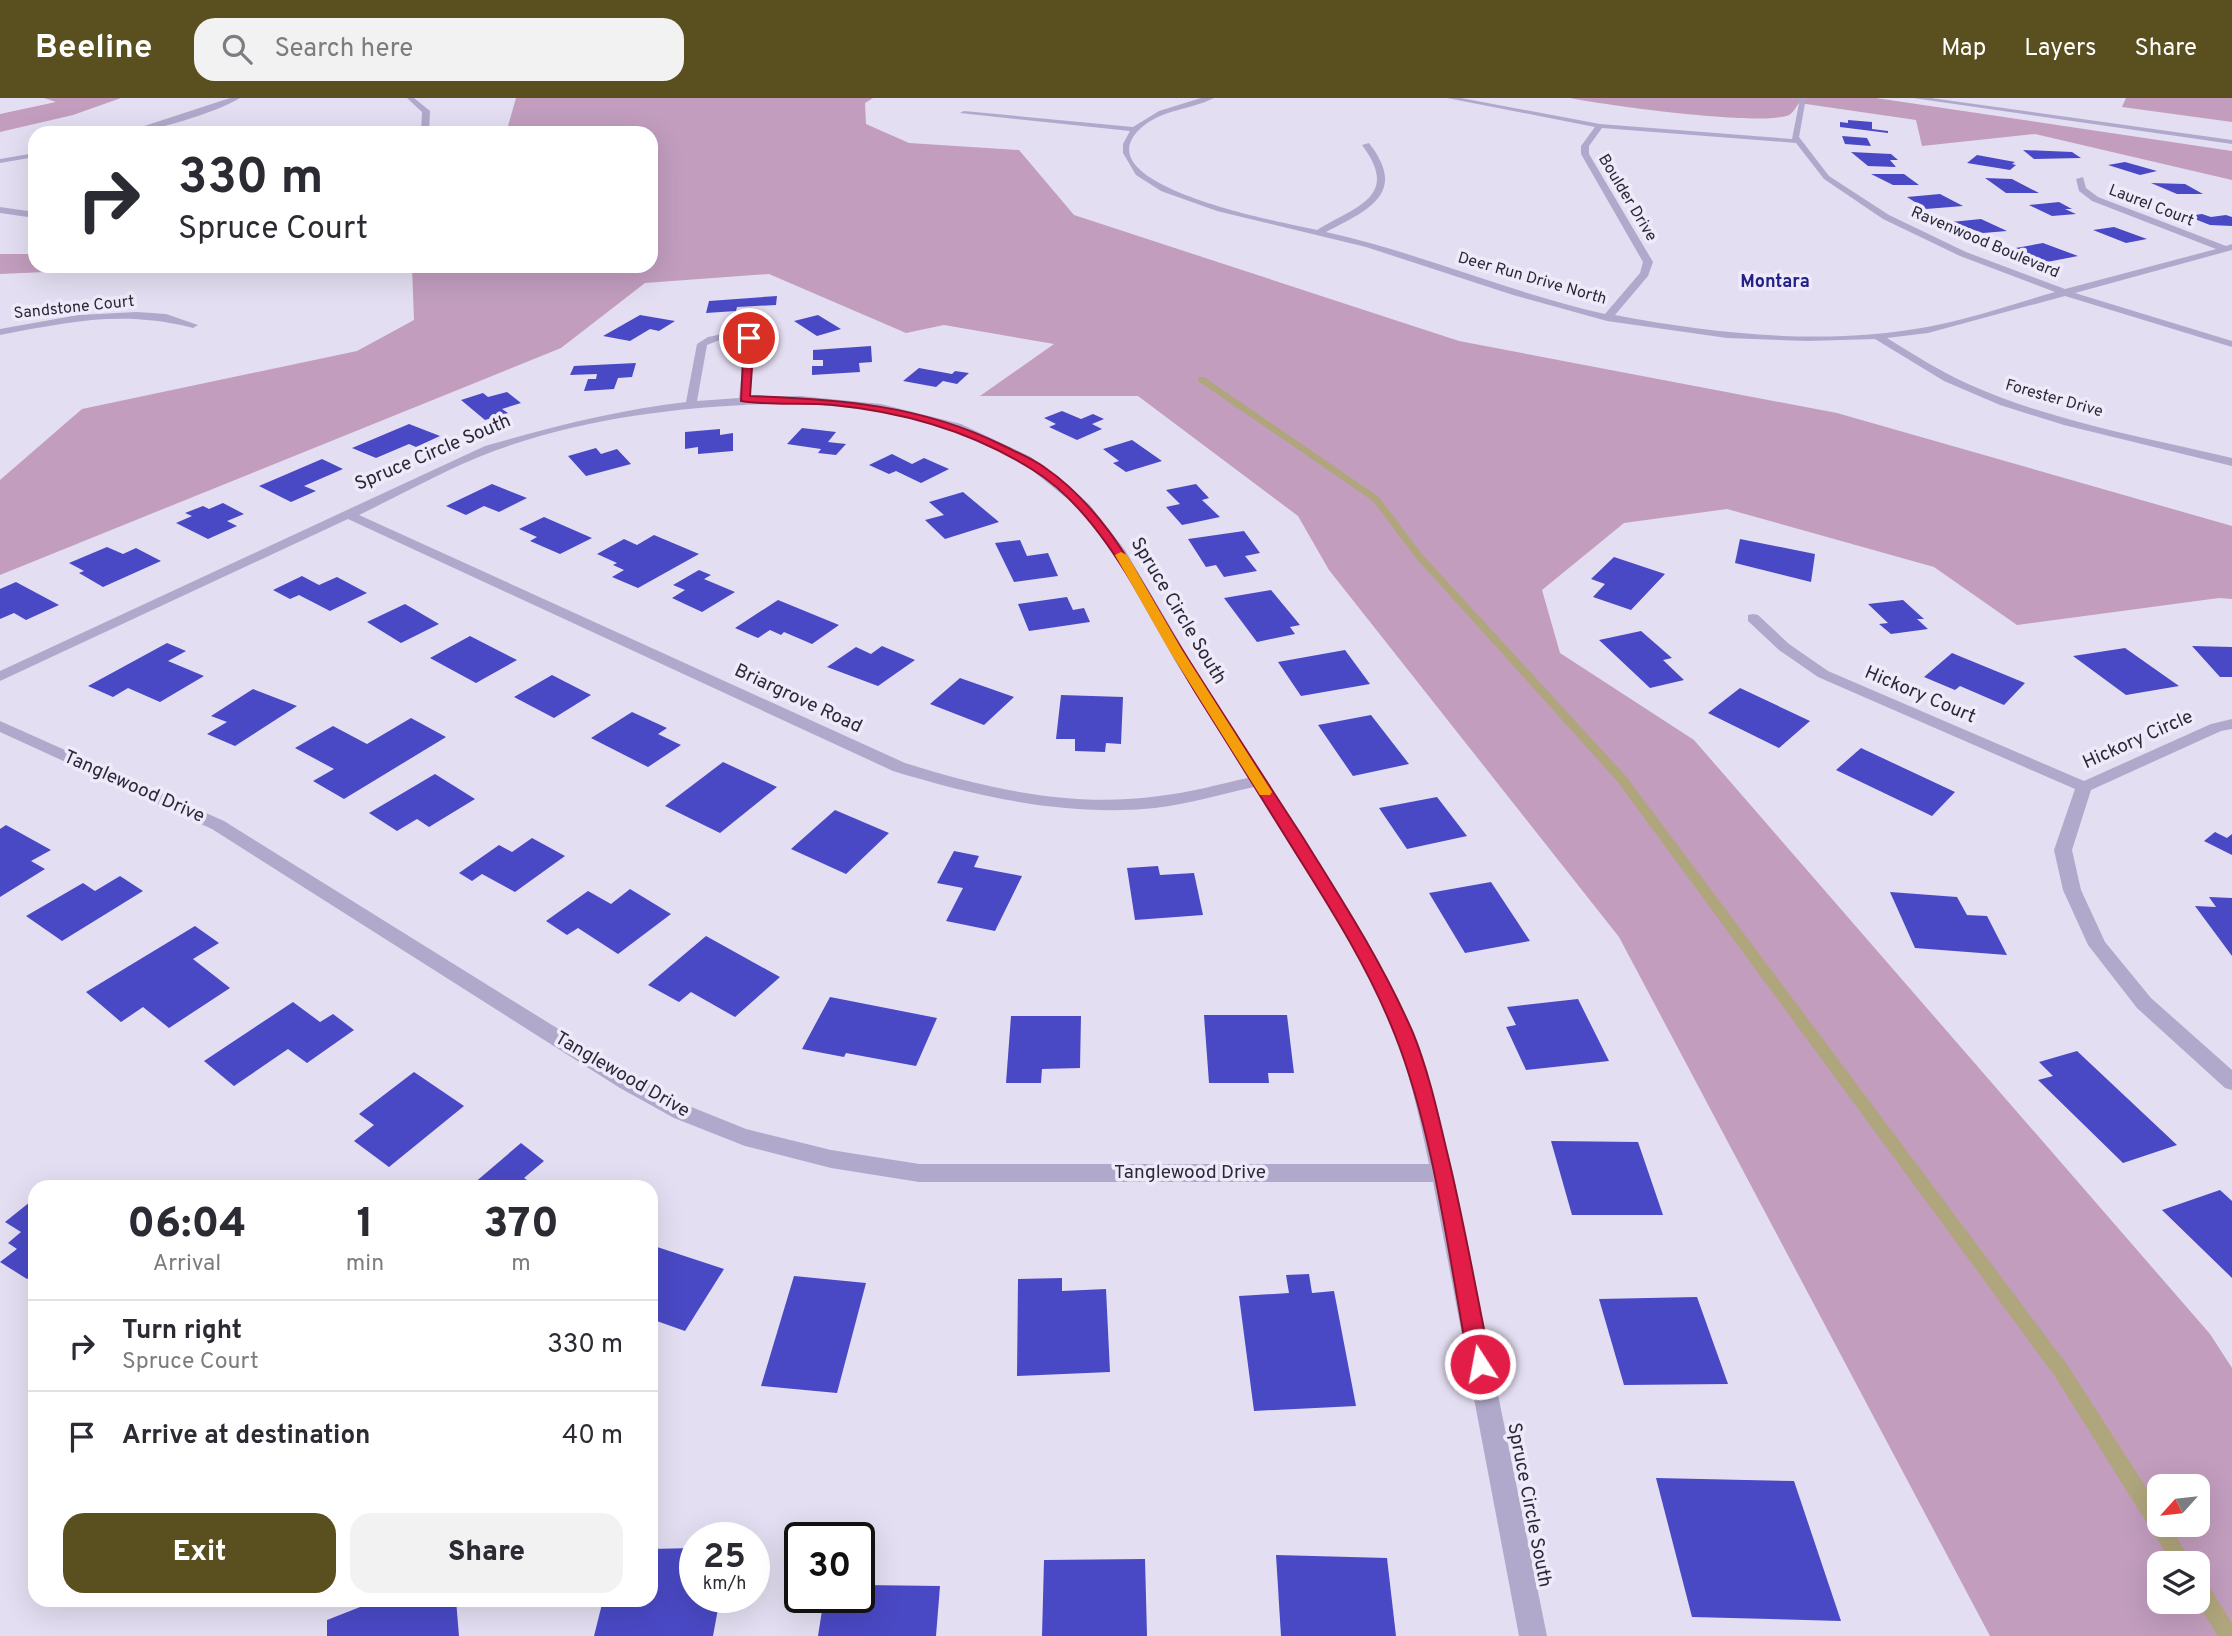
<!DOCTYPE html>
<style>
body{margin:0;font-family:Overpass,sans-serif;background:#f2f2f3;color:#2b2b33;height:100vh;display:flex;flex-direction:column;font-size:26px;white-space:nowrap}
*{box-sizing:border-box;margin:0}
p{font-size:23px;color:#7c7c81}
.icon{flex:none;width:38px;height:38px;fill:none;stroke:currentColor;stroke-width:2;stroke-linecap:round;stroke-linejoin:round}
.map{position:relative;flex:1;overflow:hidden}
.side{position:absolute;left:28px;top:1082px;width:630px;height:427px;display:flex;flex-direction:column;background:#fff;border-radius:21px;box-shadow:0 7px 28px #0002}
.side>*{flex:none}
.hud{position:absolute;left:28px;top:28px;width:630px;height:147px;border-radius:21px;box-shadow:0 7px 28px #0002;background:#fff;color:#2b2b33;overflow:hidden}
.needle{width:46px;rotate:243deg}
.buttons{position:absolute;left:2147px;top:1376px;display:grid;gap:14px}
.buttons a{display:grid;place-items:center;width:63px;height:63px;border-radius:14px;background:#fff;box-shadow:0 7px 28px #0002;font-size:35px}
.speed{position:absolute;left:679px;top:1424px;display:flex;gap:14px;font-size:35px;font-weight:700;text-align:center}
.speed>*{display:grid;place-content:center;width:91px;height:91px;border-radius:50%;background:#fff;box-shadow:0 7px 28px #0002;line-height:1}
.speed small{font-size:18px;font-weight:400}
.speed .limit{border:4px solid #111;border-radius:10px;background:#fff;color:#111}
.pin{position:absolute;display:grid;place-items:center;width:60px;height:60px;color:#fff;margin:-30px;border:4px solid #fff;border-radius:50%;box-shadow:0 2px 7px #0007}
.me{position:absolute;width:77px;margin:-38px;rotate:349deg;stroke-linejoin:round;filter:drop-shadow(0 0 5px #0008)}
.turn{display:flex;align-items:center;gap:24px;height:147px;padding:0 35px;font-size:32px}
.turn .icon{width:91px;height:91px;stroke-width:2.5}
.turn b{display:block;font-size:49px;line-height:60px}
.eta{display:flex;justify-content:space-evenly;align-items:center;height:119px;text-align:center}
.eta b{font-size:42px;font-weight:800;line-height:49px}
.cta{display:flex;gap:14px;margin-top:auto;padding:14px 35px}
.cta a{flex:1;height:80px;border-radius:21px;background:#5a501f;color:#fff;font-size:28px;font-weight:800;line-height:80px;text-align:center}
.cta a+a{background:#f2f2f3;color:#2b2b33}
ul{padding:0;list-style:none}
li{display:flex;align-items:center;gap:21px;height:91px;padding:0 35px;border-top:2px solid #e1e1e2}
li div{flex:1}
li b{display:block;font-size:26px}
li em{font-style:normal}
header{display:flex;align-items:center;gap:42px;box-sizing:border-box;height:98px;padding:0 35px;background:#5a501f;color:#fff}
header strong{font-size:33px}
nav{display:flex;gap:38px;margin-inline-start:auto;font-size:24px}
.search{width:490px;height:63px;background:#f2f2f3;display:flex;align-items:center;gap:18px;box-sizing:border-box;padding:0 24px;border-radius:21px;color:#7c7c81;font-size:26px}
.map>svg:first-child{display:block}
</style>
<header>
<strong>Beeline</strong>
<div class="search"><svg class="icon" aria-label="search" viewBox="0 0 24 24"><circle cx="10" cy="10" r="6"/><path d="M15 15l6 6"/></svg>Search here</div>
<nav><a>Map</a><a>Layers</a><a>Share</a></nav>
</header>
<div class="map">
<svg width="2232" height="1538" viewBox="0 0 2232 1538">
<rect width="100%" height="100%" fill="#e4def2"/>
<g fill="#c29dbe" fill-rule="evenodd">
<path d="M44,0H121L73,17L0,34V16L56,4Z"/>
<path d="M516,0H873L865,5L866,26L909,45L1019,52L1074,117L1459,243L1837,315L2232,428V501L2219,500L2017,527L1934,469L1727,411L1624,425L1542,492L1560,555L1694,642L2210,1236L2232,1270V1538H1990L1619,839L1329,472L1298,418L1138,298H980L1054,246L944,227L906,235L769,176L645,185L561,250L0,477V382L82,311L357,253L414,222L412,168H651V35H506ZM2160,1388H2198V1426H2160ZM2160,1465H2198V1503H2160Z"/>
<path d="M1570,0H1876L2232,53V82L2035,36L1922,48L1916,22L1799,5C1796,9 1793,15 1789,17C1763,29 1604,7 1570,0Z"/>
<path d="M2126,0H2232V24L2122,9Z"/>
<path d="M0,156H35V168H183L0,176Z"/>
</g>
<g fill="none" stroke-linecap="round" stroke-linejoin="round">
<g fill="#b0a67d" fill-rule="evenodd">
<path d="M1198,279H1204L1379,399L1421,455L1625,677L2068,1268L2160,1411V1426H2169L2192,1465H2172L2056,1280L1617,683L1415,459L1373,403L1198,283Z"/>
<path d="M2198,1479L2205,1482L2232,1525V1538H2218L2196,1503H2198Z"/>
</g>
</g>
<g fill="#4a49c5">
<path d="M1848,22L1872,24V31L1888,33V35L1840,29V24L1848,25Z"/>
<path d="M1842,38L1867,40L1871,48L1845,46Z"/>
<path d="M2023,52L2072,54L2081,60L2034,61Z"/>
<path d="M1851,54L1891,56L1898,62H1890L1896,69L1868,68Z"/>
<path d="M1977,57L2015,64L2012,66L2016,67L2010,72L1967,65Z"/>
<path d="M2125,64L2157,73L2140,77L2108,67Z"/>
<path d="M1871,76H1904L1919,87H1893Z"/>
<path d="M1985,80L2012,81L2039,95H2006Z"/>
<path d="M2151,85L2185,86L2203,96H2177Z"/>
<path d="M1940,96L1963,108L1926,111L1907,99Z"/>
<path d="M2059,104L2072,111H2065L2076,116L2052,118L2029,107Z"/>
<path d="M2202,116L2211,119L2226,117L2232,119V128L2210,127L2187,118Z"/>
<path d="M1981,121L2007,133L1983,135L1951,124Z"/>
<path d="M2114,129L2147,141L2126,145L2093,132Z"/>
<path d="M2043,145L2078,158L2047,164L2010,151Z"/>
<path d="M777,198L776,207L737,209L736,213L706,215L709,203Z"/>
<path d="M640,217L675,223L659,233L650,231L630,243L603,238Z"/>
<path d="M818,217L841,231L817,238L794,223Z"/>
<path d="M871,248L872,264L859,265L860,274L812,277V268H823V262H813V252Z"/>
<path d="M636,265L632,279L618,280L614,291L584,293L588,281H596L597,276L570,277L574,268Z"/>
<path d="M919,270L952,276L955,273L969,275L957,286L943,283L936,289L903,283Z"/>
<path d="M507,294L521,305L502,311L508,315L485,322L461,302L483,295L488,299Z"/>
<path d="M1062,313L1081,321L1093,316L1104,321L1092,326L1102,331L1077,342L1049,329L1056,326L1044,320Z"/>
<path d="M409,326L440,338L416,349L409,346L376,360L352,350Z"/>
<path d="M802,330L836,334L828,344L846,346L836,357L818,355L821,351L787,346Z"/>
<path d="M720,331V337L733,335V353L698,356V349L685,351V334Z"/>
<path d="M1132,342L1162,363L1126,374L1113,365L1119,363L1103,351Z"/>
<path d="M596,350L601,356L617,351L631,366L586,378L568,358Z"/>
<path d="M892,356L912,366L924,360L949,371L921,385L896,373L889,376L869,367Z"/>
<path d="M322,361L343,371L304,388L316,393L291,404L259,388Z"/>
<path d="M492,386L527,400L499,414L484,408L466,417L446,408Z"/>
<path d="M1196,386L1209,400L1202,402L1220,419L1182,427L1166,409L1180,406L1166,392Z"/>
<path d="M963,394L999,424L945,441L925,422L944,417L929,404Z"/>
<path d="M223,405L244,416L227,423L237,428L208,441L176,425L192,418L185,415L203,408L209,411Z"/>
<path d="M544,419L592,440L560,456L530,443L537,439L519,431Z"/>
<path d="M1244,433L1260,455L1245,458L1257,473L1224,479L1216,467L1206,469L1188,441Z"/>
<path d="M654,437L699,456L638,490L612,479L624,472L613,467L617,465L597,456L624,441L637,447Z"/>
<path d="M1740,441L1815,456L1811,484L1735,465Z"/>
<path d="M1020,442L1027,458L1048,455L1058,478L1014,484L995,445Z"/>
<path d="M107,449L123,456L136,450L161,463L103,489L79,475L84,473L69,465Z"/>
<path d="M1614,459L1665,476L1631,512L1593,499L1605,486L1591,481Z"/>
<path d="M699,472L711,477L704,481L735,494L702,514L672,500L685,492L673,487Z"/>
<path d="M302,478L319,487L337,479L367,495L330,513L299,497L290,501L273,492Z"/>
<path d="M16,484L59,507L26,522L14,515L0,521V491Z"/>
<path d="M1271,492L1300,527L1290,529L1295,536L1257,544L1224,500Z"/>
<path d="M1067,499L1073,512L1084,510L1090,524L1029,533L1018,506Z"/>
<path d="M778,502L839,527L812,546L784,534L781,537L770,532L758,540L735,530Z"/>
<path d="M1903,502L1924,521H1917L1928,531L1891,536L1879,526L1888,525L1868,506Z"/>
<path d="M405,506L439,526L401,545L367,524Z"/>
<path d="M1641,533L1672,560L1663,562L1684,582L1650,590L1599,542Z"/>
<path d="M470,538L517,562L476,585L430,560Z"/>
<path d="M167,545L186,553L168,563L204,578L160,604L128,590L113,599L88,588Z"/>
<path d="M882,548L915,562L878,588L827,569L856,549L871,556Z"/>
<path d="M2192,548L2232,549V579H2220Z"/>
<path d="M2125,550L2179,588L2126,597L2073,558Z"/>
<path d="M1345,552L1370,586L1301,598L1278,564Z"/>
<path d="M1952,555L2025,585L2004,607L1960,588L1955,592L1924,579Z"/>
<path d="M552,577L591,597L554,620L514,599Z"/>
<path d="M960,580L1014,599L984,627L930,606Z"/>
<path d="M1740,590L1810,623L1779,650L1708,615Z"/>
<path d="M253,591L297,608L235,648L207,636L227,624L211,618Z"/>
<path d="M1061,597L1123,599L1121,646L1106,645L1105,654L1075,653V641H1056Z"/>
<path d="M632,614L667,630L658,636L681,647L648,669L591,640Z"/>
<path d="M1371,617L1409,666L1353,678L1318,627Z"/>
<path d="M411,620L446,639L344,701L313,683L334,671L295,650L333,628L367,646Z"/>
<path d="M1861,650L1955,694L1932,718L1836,672Z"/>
<path d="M723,664L777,689L720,735L665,708Z"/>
<path d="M435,676L475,701L429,729L417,721L397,733L369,715Z"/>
<path d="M1437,699L1467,738L1407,751L1379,710Z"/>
<path d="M835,712L889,735L846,776L791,751Z"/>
<path d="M6,727L51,752L31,763L45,771L0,799V731Z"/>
<path d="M2215,734L2227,740L2232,736V757L2204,743Z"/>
<path d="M532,740L565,758L515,794L482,776L472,783L459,775L499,747L512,754Z"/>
<path d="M954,753L979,758L974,769L1022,778L995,833L946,823L963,790L937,785Z"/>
<path d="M1158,768L1160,777L1194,775L1203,817L1135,822L1127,770Z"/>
<path d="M120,778L143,793L62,843L26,818L83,785L95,793Z"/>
<path d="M1491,784L1530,843L1465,855L1429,795Z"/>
<path d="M630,791L671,816L618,856L578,830L567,837L546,823L588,793L611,806Z"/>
<path d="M1890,794L1957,799L1967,817L1987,818L2007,857L1915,850Z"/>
<path d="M2209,799L2232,800V858L2195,808L2216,809Z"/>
<path d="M195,828L219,845L193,861L230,890L169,930L143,909L121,924L86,894Z"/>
<path d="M706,838L780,879L735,919L691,894L679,904L648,887Z"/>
<path d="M830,899L937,920L916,968L846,955L844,959L802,951Z"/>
<path d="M1578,901L1609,963L1526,972L1506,929L1516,927L1507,909Z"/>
<path d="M293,904L320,924L333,916L354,932L307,965L288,951L234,988L204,963Z"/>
<path d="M1204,917H1287L1294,975H1268L1269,985H1209Z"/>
<path d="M1011,918H1081L1080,970L1042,971L1041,985H1006Z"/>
<path d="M2077,953L2177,1047L2123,1065L2038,982L2053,978L2039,964Z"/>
<path d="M414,974L464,1008L389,1069L354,1043L374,1027L359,1016Z"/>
<path d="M1551,1043L1638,1044L1663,1117H1572Z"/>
<path d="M521,1045L544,1063L524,1080L536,1088H477L473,1086Z"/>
<path d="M2220,1092L2232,1103V1180L2162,1112Z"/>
<path d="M35,1100V1175L27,1181L0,1164L17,1151L8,1145L21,1134L5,1124Z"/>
<path d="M651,1147L724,1171L685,1233L651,1221Z"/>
<path d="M1309,1176L1312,1195L1334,1193L1356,1308L1254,1313L1239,1198L1289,1195L1286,1177Z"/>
<path d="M794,1178L866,1185L837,1295L761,1288Z"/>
<path d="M1062,1180V1193L1106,1191L1110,1274L1017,1278L1018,1181Z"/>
<path d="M1697,1199L1728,1286L1624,1287L1599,1201Z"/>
<path d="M1656,1380L1794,1383L1841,1523L1692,1519Z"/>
<path d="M695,1450V1500H720L713,1538H594L603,1502H651V1451Z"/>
<path d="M1276,1457L1387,1460L1396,1538H1281Z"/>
<path d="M1145,1461L1147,1538H1042L1044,1462Z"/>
<path d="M862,1487L940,1488L936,1538H818L823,1506H859Z"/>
<path d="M378,1502H456L459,1538H327V1522Z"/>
</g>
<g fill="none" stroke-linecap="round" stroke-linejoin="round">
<g fill="#b1a9cb" fill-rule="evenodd">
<path d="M230,0H240C217,14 151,35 123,35Z"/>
<path d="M407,0H414L430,13L429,35H421L422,14Z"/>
<path d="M1201,0H1214C1191,12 1162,11 1141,30C1077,88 1291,126 1317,132C1356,108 1401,99 1362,47L1369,45C1408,95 1369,112 1326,134C1421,155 1510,195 1605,216L1640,175L1643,164L1581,56V48L1595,29L1447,0H1461L1600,26L1792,41L1800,0H1806L1799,39L1829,78L1889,117L1966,154L2065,191L2216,151L2092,103L2079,93L2076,81L2083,79L2086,90L2098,99L2226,148L2232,146V152L2075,195L2232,243V249L2065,198L1928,235L1887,240C1913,256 1938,272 1966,285C2050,323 2143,339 2232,360V368L2064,327L2000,307L1944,283L1875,241L1808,243L1727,240L1607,223L1513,197L1366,149L1217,113L1161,93L1136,77L1123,55V46L1130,33L960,15L964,13L1133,29L1159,13ZM1602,30L1796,45L1824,81L1883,121L1960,158L2055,194C2013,206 1970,221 1927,229C1825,248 1715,236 1615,217L1648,178L1653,164L1589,56V48Z"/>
<path d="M1913,0H1931L2232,42V46Z"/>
<path d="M35,55V59L0,65V61Z"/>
<path d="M0,109L35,114V120L0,115Z"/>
<path d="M137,214L166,216L198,227L193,230C121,212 71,224 0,237V231L78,217Z"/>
<path d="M733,234L748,236L755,245L750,299L800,298L881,306L961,326L1031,359L1089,406L1125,452L1200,579L1355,822L1396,897L1420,951L1453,1075L1547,1538H1519L1433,1084H919L831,1070L745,1048L674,1020L620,990L212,731L0,634V623L224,723L634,978L689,1008L746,1031L831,1052L919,1066H1429C1421,1027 1413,989 1400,951C1366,857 1308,773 1254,689C1221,696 1189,706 1155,710C1065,719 979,699 893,673L348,421L0,583V573L485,348C551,329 617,312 686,304L697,246L708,239ZM741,241L745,245L739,300L697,303L707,247L722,241ZM800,305L881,313L953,331L1022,364L1081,412L1112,452L1175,563L1248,680C1219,686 1189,695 1159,698C1072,710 987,691 905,665L359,417C403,396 448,370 494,353C593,317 696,307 800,305Z"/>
<path d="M1753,516L1758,517L1789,546L1828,573L2084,683L2211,626L2232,621V631L2221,633L2091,692L2072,752L2081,792L2105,844L2151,900L2232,972V992L2225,990L2137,910L2088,847L2063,792L2054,752L2075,691L1818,579L1779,552L1748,523V517Z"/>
</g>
</g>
<path fill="#e11d48" stroke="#92132f" stroke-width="2" d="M749,238L754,240L750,298C838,301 922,307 1002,347C1016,354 1031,360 1044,369C1114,417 1145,495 1190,564C1227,622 1264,680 1302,738C1342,802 1383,866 1413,935C1428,972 1437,1012 1446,1050C1464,1122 1476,1194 1491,1266L1488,1273L1480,1276L1472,1273L1469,1266C1449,1161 1434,1035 1395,937C1370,873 1333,814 1297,757C1264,704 1232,652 1199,600C1153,527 1107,417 1033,372C973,334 904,314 833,307C803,304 771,308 741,303L744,240Z"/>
<path fill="#f59e0b" d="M1121,454L1127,457L1182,552L1272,694L1270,697H1260L1169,552L1115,457Z"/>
<g text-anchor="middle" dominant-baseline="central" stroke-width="7" stroke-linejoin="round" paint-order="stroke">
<g font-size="16" fill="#2a2938" stroke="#efeafa">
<text transform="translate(1627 100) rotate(59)">Boulder Drive</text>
<text transform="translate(2151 108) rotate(21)">Laurel Court</text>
<text transform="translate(1985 145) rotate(23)">Ravenwood Boulevard</text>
<text transform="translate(1532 181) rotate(16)">Deer Run Drive North</text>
<text transform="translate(74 210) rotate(-6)">Sandstone Court</text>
<text transform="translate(2054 301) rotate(16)">Forester Drive</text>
</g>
<g font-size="18" font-weight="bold" fill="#232287" stroke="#efeafa">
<text x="1775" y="184">Montara</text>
</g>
<g font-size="19" fill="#2a2938" stroke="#efeafa">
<text transform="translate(433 355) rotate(-23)">Spruce Circle South</text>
<text transform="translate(1178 513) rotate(59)">Spruce Circle South</text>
<text transform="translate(1920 597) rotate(23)">Hickory Court</text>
<text transform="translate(798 601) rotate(25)">Briargrove Road</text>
<text transform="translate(2138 642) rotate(-24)">Hickory Circle</text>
<text transform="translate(134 689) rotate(24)">Tanglewood Drive</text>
<text transform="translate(622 977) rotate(30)">Tanglewood Drive</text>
<text x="1190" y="1075">Tanglewood Drive</text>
<text transform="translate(1529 1407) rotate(79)">Spruce Circle South</text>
</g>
</g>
</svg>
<div class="buttons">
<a><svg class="needle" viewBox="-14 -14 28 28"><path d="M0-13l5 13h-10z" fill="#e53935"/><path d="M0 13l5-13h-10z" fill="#7c7c81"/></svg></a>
<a><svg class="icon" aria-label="layers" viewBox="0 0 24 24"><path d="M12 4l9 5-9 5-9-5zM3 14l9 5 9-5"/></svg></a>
</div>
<div class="speed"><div>25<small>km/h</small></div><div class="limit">30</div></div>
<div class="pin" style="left:749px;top:240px;background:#d93025"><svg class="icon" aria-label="arrive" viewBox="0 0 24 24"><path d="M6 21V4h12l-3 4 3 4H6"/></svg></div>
<svg class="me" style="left:1480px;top:1266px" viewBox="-20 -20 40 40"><circle r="17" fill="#e11d48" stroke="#fff" stroke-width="3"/><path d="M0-11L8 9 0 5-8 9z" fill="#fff"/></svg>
<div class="hud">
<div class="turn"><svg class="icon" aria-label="right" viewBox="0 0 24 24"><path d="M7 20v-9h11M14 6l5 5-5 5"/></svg><div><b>330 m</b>Spruce Court</div></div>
</div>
<section class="side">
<div class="eta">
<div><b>06:04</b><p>Arrival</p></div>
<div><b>1</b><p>min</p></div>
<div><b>370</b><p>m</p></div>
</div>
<ul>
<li><svg class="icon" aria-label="right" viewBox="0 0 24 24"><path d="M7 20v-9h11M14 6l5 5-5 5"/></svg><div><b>Turn right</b><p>Spruce Court</p></div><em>330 m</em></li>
<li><svg class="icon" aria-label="arrive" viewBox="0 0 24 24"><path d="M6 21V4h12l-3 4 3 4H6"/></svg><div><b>Arrive at destination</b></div><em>40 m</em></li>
</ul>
<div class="cta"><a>Exit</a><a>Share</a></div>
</section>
</div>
